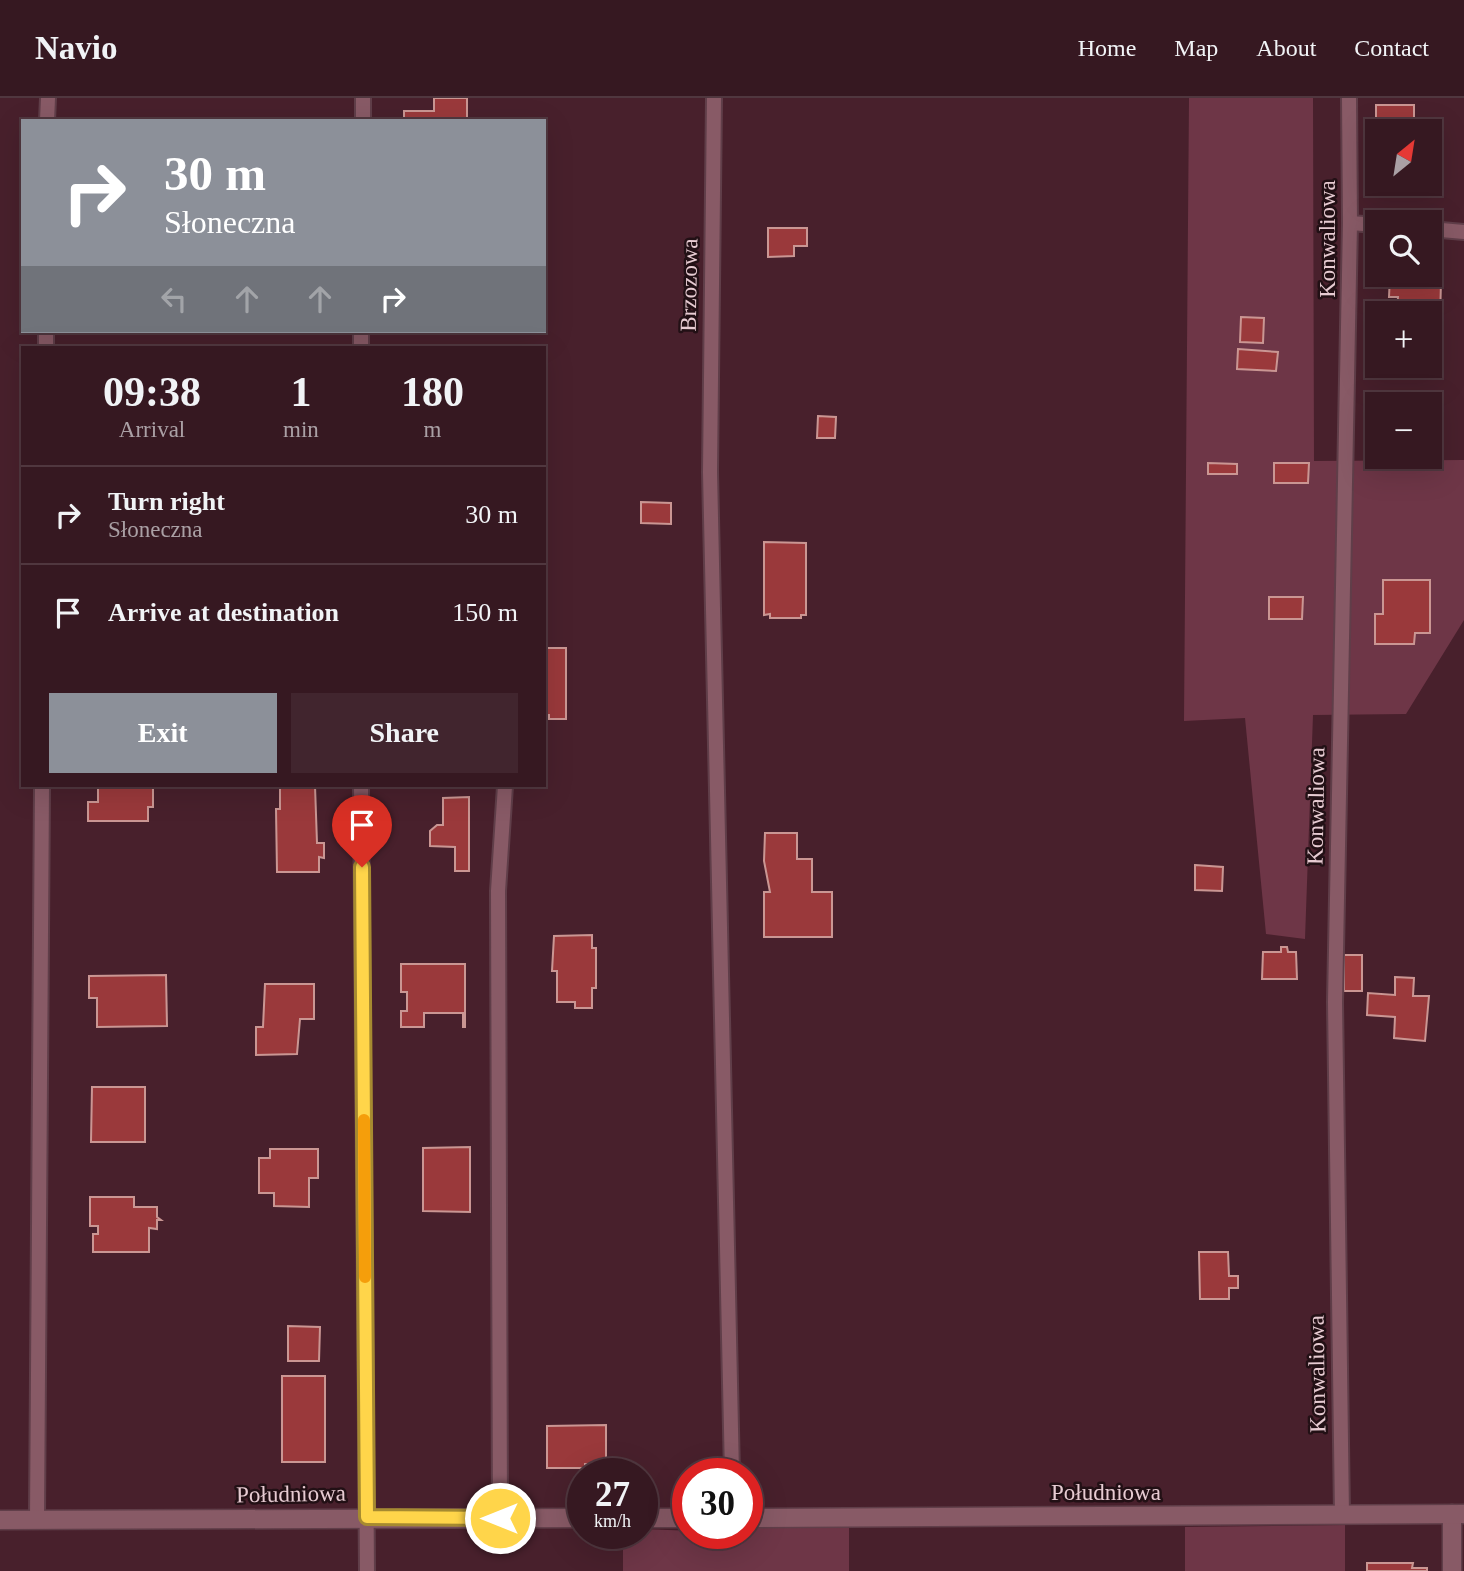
<!DOCTYPE html>
<meta charset="utf-8">
<style>
body{margin:0;font-family:"Times New Roman",serif;background:#41252e;color:#f1f3f6;height:100vh;display:flex;flex-direction:column;font-size:26px;white-space:nowrap}
*{box-sizing:border-box;margin:0}
p{font-size:23px;color:#aaa0a5}
.icon{flex:none;width:38px;height:38px;fill:none;stroke:currentColor;stroke-width:2;stroke-linecap:round;stroke-linejoin:round}
.map{position:relative;flex:1;overflow:hidden}
.details{position:absolute;left:21px;top:248px;width:525px;height:441px;display:flex;flex-direction:column;background:#361821;border-radius:0px;box-shadow:0 7px 28px #0002,0 0 0 2px #50373f}
.details>*{flex:none}
.guide{position:absolute;left:21px;top:21px;width:525px;height:214px;border-radius:0px;box-shadow:0 7px 28px #0002,0 0 0 2px #50373f;background:#8c9099;color:#fff;overflow:hidden}
.needle{width:46px;rotate:30deg}
.controls{position:absolute;left:1365px;top:21px;display:grid;gap:14px}
.controls a{display:grid;place-items:center;width:77px;height:77px;border-radius:0px;background:#361821;box-shadow:0 7px 28px #0002,0 0 0 2px #50373f;font-size:35px}
.speed{position:absolute;left:567px;top:1360px;display:flex;gap:14px;font-size:35px;font-weight:700;text-align:center}
.speed>*{display:grid;place-content:center;width:91px;height:91px;border-radius:50%;background:#361821;box-shadow:0 7px 28px #0002,0 0 0 2px #50373f;line-height:1}
.speed small{font-size:18px;font-weight:400}
.speed .limit{border:10px solid #d22;background:#fff;color:#111}
.pin{position:absolute;display:grid;place-items:center;width:60px;height:60px;color:#fff;margin:-72px -30px;border-radius:50% 50% 50% 0;rotate:-45deg;box-shadow:0 0 7px #0007}
.pin .icon{rotate:45deg}
.me{position:absolute;width:77px;margin:-38px;rotate:270deg;stroke-linejoin:round;filter:drop-shadow(0 0 5px #0008)}
.turn{display:flex;align-items:center;gap:24px;height:147px;padding:0 28px;font-size:32px}
.turn .icon{width:91px;height:91px;stroke-width:2.5}
.turn b{display:block;font-size:49px;line-height:60px}
.lanes{display:flex;align-items:center;height:66px;padding:0 28px;background:#0003;justify-content:center;gap:35px;direction:ltr}
.lanes .off{opacity:.35}
.eta{display:flex;justify-content:space-evenly;align-items:center;height:119px;text-align:center}
.eta b{font-size:42px;font-weight:700;line-height:49px}
.action{display:flex;gap:14px;margin-top:auto;padding:14px 28px}
.action a{flex:1;height:80px;border-radius:0px;background:#8c9099;color:#fff;font-size:28px;font-weight:700;line-height:80px;text-align:center}
.action a+a{background:#41252e;color:#f1f3f6}
ul{padding:0;list-style:none}
li{display:flex;align-items:center;gap:21px;height:98px;padding:0 28px;border-top:2px solid #50373f}
li div{flex:1}
li b{display:block;font-size:26px}
li em{font-style:normal}
header{display:flex;align-items:center;gap:42px;box-sizing:border-box;height:98px;padding:0 35px;background:#361821;border-bottom:2px solid #50373f}
header strong{font-size:33px}
nav{display:flex;gap:38px;margin-inline-start:auto;font-size:24px}
.map>svg:first-child{display:block}
</style>
<header>
<strong>Navio</strong>
<nav><a>Home</a><a>Map</a><a>About</a><a>Contact</a></nav>
</header>
<div class="map">
<svg width="1464" height="1473" viewBox="0 0 1464 1473">
<rect width="100%" height="100%" fill="#48202c"/>
<g fill="#6e3647">
<path d="M1189,0H1313L1314,363L1464,362V522L1406,616L1313,617L1305,841L1266,836L1245,620L1184,623Z"/>
<path d="M1345,1427V1473H1185V1429Z"/>
<path d="M849,1429V1473H623V1435H642V1431L747,1435V1430Z"/>
</g>
<g fill="#9a393b" stroke="#ca9693" stroke-width="2">
<path d="M434,0H467V23H404V13H434Z"/>
<path d="M1376,7H1414V33H1377L1376,37Z"/>
<path d="M768,130H807V148H794V158L768,159Z"/>
<path d="M1390,177H1412V183H1441L1440,222H1430V215H1397L1398,199H1389Z"/>
<path d="M1241,219L1264,220L1263,245L1240,244Z"/>
<path d="M1238,251L1278,254L1276,273L1237,271Z"/>
<path d="M818,318L836,319L835,340H817Z"/>
<path d="M1208,365L1237,366V376H1208Z"/>
<path d="M1274,365H1309L1308,385H1274Z"/>
<path d="M641,404L671,405V426L641,425Z"/>
<path d="M764,444L806,445V517H801V520H770V516L764,517Z"/>
<path d="M1383,482H1430V535H1415L1414,546H1375V516H1383Z"/>
<path d="M1269,499H1303L1302,521H1269Z"/>
<path d="M544,550H566V621H549V617H544Z"/>
<path d="M280,688H315L317,745H324V760L319,759V774H277L276,711H280Z"/>
<path d="M98,689H153V709H148V723H88V704H98Z"/>
<path d="M469,699V773H455V749L430,748V733L437,727H443V700Z"/>
<path d="M765,735H797V761H812V794H832V839H764V794H770L764,763Z"/>
<path d="M1195,767L1223,769L1222,793L1195,792Z"/>
<path d="M592,837V850H596V890H592V910H575V904H557V873H552L554,838Z"/>
<path d="M1281,849H1287L1288,854H1296L1297,881H1262L1263,854H1281Z"/>
<rect x="1344" y="857" width="18" height="36"/>
<path d="M401,866H465V929H463V915H424V929H401V913H407V894H401Z"/>
<path d="M166,877L167,928L97,929V900H89V878Z"/>
<path d="M1395,879L1414,880L1413,898H1429L1425,943L1394,940L1395,919L1367,917L1368,895L1395,897Z"/>
<path d="M265,886H314V921H300L297,956L256,957V929H263Z"/>
<path d="M92,989H145V1044H91Z"/>
<path d="M470,1049V1114L423,1113V1050Z"/>
<path d="M270,1051H318V1080H309V1109L274,1108V1095H259V1060H270Z"/>
<path d="M90,1099H134V1109H157V1119L161,1122H157V1131L149,1130V1154H93V1136H98V1128H90Z"/>
<path d="M1199,1154H1228L1229,1178H1238V1190H1229V1201H1200Z"/>
<path d="M288,1228L320,1229L319,1263H288Z"/>
<rect x="282" y="1278" width="43" height="86"/>
<path d="M606,1327V1366H585V1370H547V1328Z"/>
<path d="M1367,1465H1413L1412,1470H1427V1473H1367Z"/>
</g>
<g fill="none" stroke-linecap="round" stroke-linejoin="round">
<g stroke="#603e49" stroke-width="18">
<g id="service">
<path d="M714,0L710,374L732,1376"/>
<path d="M47,23L48,0"/>
<path d="M363,23V0"/>
<path d="M1350,125L1377,127"/>
<path d="M1430,131L1464,134"/>
<path d="M46,250V233"/>
<path d="M361,250V233"/>
<path d="M361,688L367,1473"/>
<path d="M1342,1417L1335,904L1350,125L1349,0"/>
<path d="M500,1420L498,793L505,688"/>
<path d="M37,1422L42,688"/>
</g>
</g>
<g stroke="#603e49" stroke-width="21">
<g id="minor">
<path d="M1452,1416V1473"/>
<path d="M642,1420H688"/>
<path d="M747,1420L1464,1416"/>
<path d="M0,1422L583,1420"/>
</g>
</g>
<use href="#service" stroke="#885a66" stroke-width="14"/>
<use href="#minor" stroke="#885a66" stroke-width="18"/>
</g>
<g fill="none" stroke-linecap="round" stroke-linejoin="round">
<g stroke="#a68a30" stroke-width="18">
<path id="route" d="M362,769L367,1419L500,1420"/>
</g>
<use href="#route" stroke="#ffd54a" stroke-width="12"/>
<path stroke="#f59e0b" stroke-width="12" d="M364,1022L365,1179"/>
</g>
<g text-anchor="middle" dominant-baseline="central" stroke-width="5" stroke-linejoin="round" paint-order="stroke">
<g font-size="23" fill="#e7cbd2" stroke="#221015">
<text transform="translate(1327 141) rotate(-90)">Konwaliowa</text>
<text transform="translate(689 187) rotate(-89)">Brzozowa</text>
<text transform="translate(1316 708) rotate(-89)">Konwaliowa</text>
<text transform="translate(1317 1276) rotate(-91)">Konwaliowa</text>
<text x="1106" y="1394">Południowa</text>
<text transform="translate(291 1396) rotate(-1)">Południowa</text>
</g>
</g>
</svg>
<div class="controls">
<a><svg class="needle" viewBox="-14 -14 28 28"><path d="M0-13l5 13h-10z" fill="#e53935"/><path d="M0 13l5-13h-10z" fill="#aaa0a5"/></svg></a>
<a><svg class="icon" aria-label="search" viewBox="0 0 24 24"><circle cx="10" cy="10" r="6"/><path d="M15 15l6 6"/></svg></a>
<a>+</a>
<a>−</a>
</div>
<div class="speed"><div>27<small>km/h</small></div><div class="limit">30</div></div>
<div class="pin" style="left:362px;top:769px;background:#d93025"><svg class="icon" aria-label="arrive" viewBox="0 0 24 24"><path d="M6 21V4h12l-3 4 3 4H6"/></svg></div>
<svg class="me" style="left:500px;top:1420px" viewBox="-20 -20 40 40"><circle r="17" fill="#ffd54a" stroke="#fff" stroke-width="3"/><path d="M0-11L8 9 0 5-8 9z" fill="#fff"/></svg>
<div class="guide">
<div class="turn"><svg class="icon" aria-label="right" viewBox="0 0 24 24"><path d="M7 20v-9h11M14 6l5 5-5 5"/></svg><div><b>30 m</b>Słoneczna</div></div>
<div class="lanes"><svg class="icon off" aria-label="left" viewBox="0 0 24 24"><path d="M17 20v-9H6M10 6l-5 5 5 5"/></svg><svg class="icon off" aria-label="ahead" viewBox="0 0 24 24"><path d="M12 20V5M6 11l6-6 6 6"/></svg><svg class="icon off" aria-label="ahead" viewBox="0 0 24 24"><path d="M12 20V5M6 11l6-6 6 6"/></svg><svg class="icon" aria-label="right" viewBox="0 0 24 24"><path d="M7 20v-9h11M14 6l5 5-5 5"/></svg></div>
</div>
<section class="details">
<div class="eta">
<div><b>09:38</b><p>Arrival</p></div>
<div><b>1</b><p>min</p></div>
<div><b>180</b><p>m</p></div>
</div>
<ul>
<li><svg class="icon" aria-label="right" viewBox="0 0 24 24"><path d="M7 20v-9h11M14 6l5 5-5 5"/></svg><div><b>Turn right</b><p>Słoneczna</p></div><em>30 m</em></li>
<li><svg class="icon" aria-label="arrive" viewBox="0 0 24 24"><path d="M6 21V4h12l-3 4 3 4H6"/></svg><div><b>Arrive at destination</b></div><em>150 m</em></li>
</ul>
<div class="action"><a>Exit</a><a>Share</a></div>
</section>
</div>
